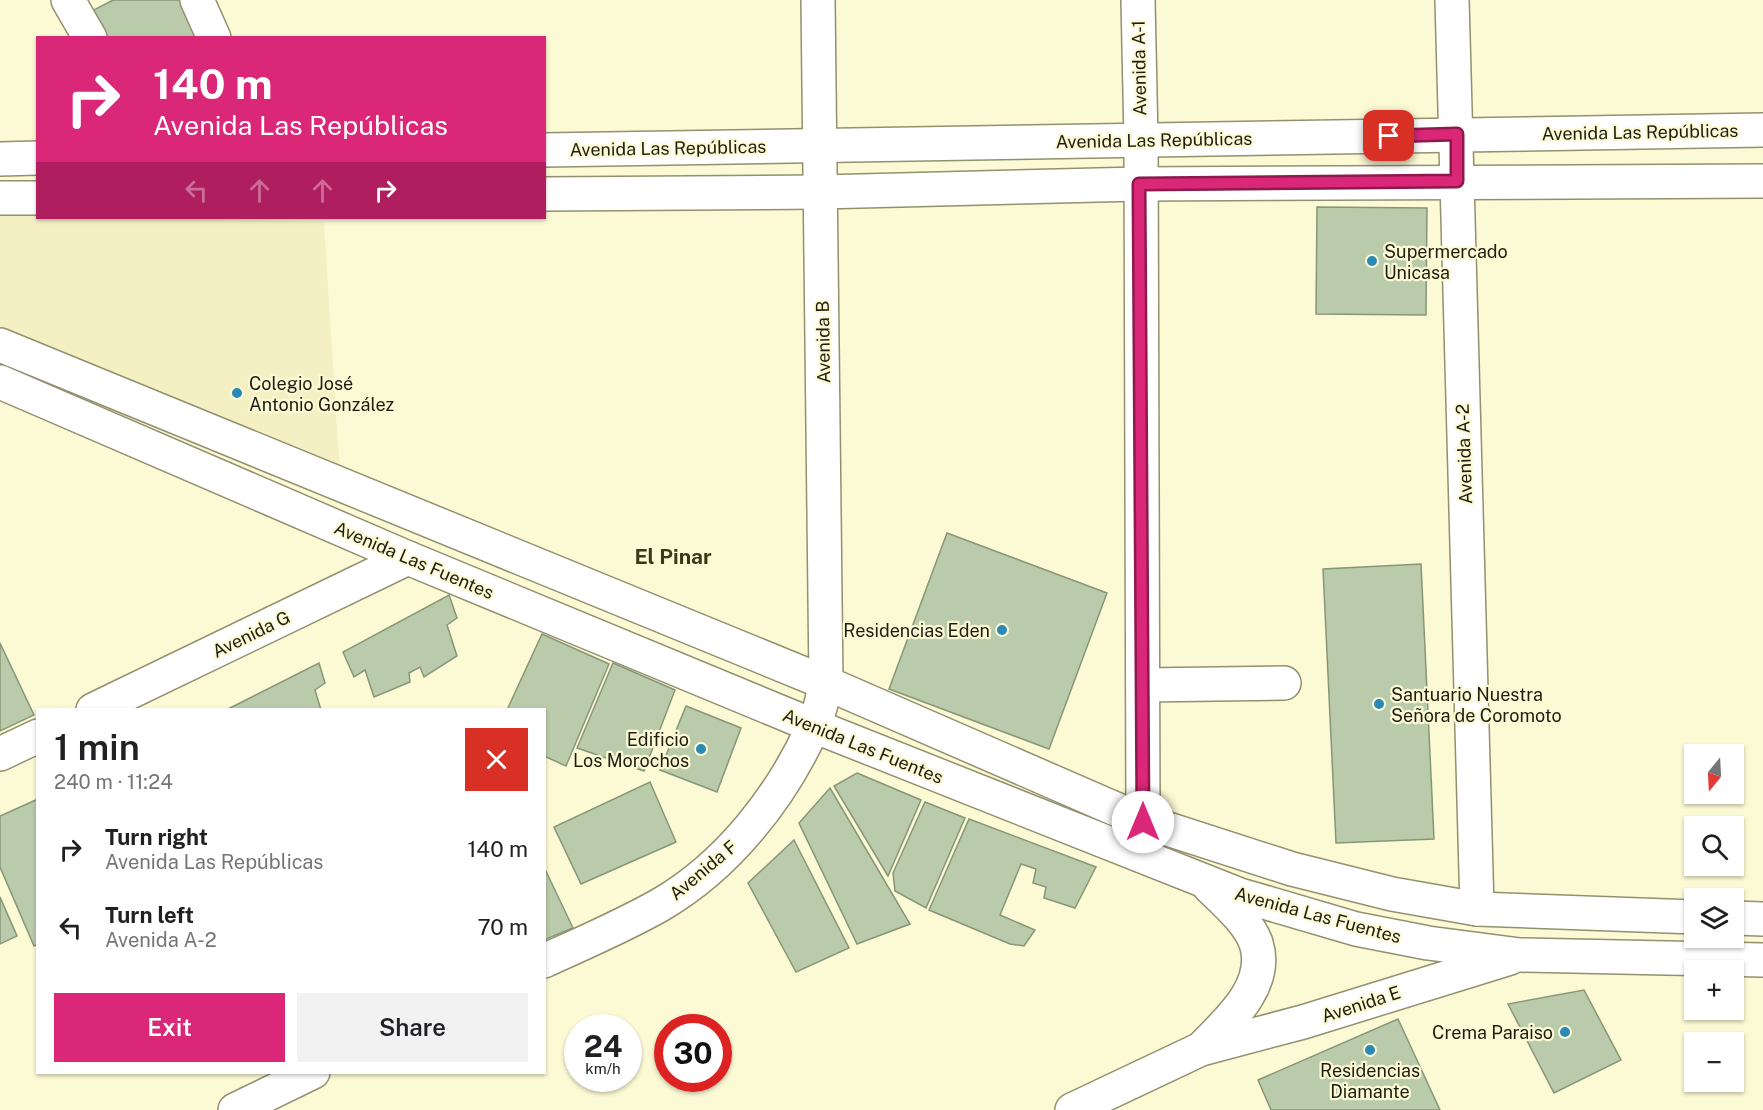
<!DOCTYPE html>
<meta charset="utf-8">
<style>
body{margin:0;font-family:"Public Sans",sans-serif;background:#f2f2f2;color:#202124;height:100vh;display:flex;flex-direction:column;font-size:22px;white-space:nowrap}
*{box-sizing:border-box;margin:0}
p{font-size:20px;color:#757577}
.icon{flex:none;width:33px;height:33px;fill:none;stroke:currentColor;stroke-width:2;stroke-linecap:round;stroke-linejoin:round}
.map{position:relative;flex:1;overflow:hidden}
.drawer{position:absolute;left:36px;top:708px;width:510px;height:366px;display:flex;flex-direction:column;background:#fff;border-radius:0px;box-shadow:0 2px 4px #0004}
.drawer>*{flex:none}
.hud{position:absolute;left:36px;top:36px;width:510px;height:183px;border-radius:0px;box-shadow:0 2px 4px #0004;background:#db2777;color:#fff;overflow:hidden}
.needle{width:39px;rotate:198deg}
.tools{position:absolute;left:1684px;top:744px;display:grid;gap:12px}
.tools a{display:grid;place-items:center;width:60px;height:60px;border-radius:0px;background:#fff;box-shadow:0 2px 4px #0004;font-size:30px}
.speed{position:absolute;left:564px;top:1014px;display:flex;gap:12px;font-size:30px;font-weight:700;text-align:center}
.speed>*{display:grid;place-content:center;width:78px;height:78px;border-radius:50%;background:#fff;box-shadow:0 2px 4px #0004;line-height:1}
.speed small{font-size:15px;font-weight:400}
.speed .limit{border:9px solid #d22;background:#fff;color:#111}
.pin{position:absolute;display:grid;place-items:center;width:51px;height:51px;color:#fff;margin:-26px;border-radius:12px;box-shadow:0 3px 9px #0006}
.me{position:absolute;width:66px;margin:-33px;rotate:0deg;stroke-linejoin:round;filter:drop-shadow(0 0 4px #0008)}
.turn{display:flex;align-items:center;gap:21px;height:126px;padding:0 18px;font-size:27px}
.turn .icon{width:78px;height:78px;stroke-width:2.5}
.turn b{display:block;font-size:42px;line-height:51px}
.lanes{display:flex;align-items:center;height:57px;padding:0 18px;background:#0003;justify-content:center;gap:30px;direction:ltr}
.lanes .off{opacity:.35}
.round{display:grid;place-items:center;flex:none;width:63px;height:63px;border-radius:0px;background:#f2f2f2}
.headline{display:flex;align-items:center;justify-content:space-between;height:102px;padding:0 18px}
h1{font-size:36px;font-weight:600;line-height:45px}
.primary-button{display:flex;gap:12px;margin-top:auto;padding:12px 18px}
.primary-button a{flex:1;height:69px;border-radius:0px;background:#db2777;color:#fff;font-size:24px;font-weight:600;line-height:69px;text-align:center}
.primary-button a+a{background:#f2f2f2;color:#202124}
ul{padding:0;list-style:none}
li{display:flex;align-items:center;gap:18px;height:78px;padding:0 18px}
li div{flex:1}
li b{display:block;font-size:22px}
li em{font-style:normal}
.map>svg:first-child{display:block}
</style>
<div class="map">
<svg width="1763" height="1110" viewBox="0 0 1763 1110">
<rect width="100%" height="100%" fill="#fcf9d5"/>
<path fill="#f4f0c4" d="M0,212L37,213L38,218H174L324,222L340,475L0,336Z"/>
<g fill="#bacbab" stroke="#879678" stroke-width="1.5">
<path d="M113,0H182L200,38H105L90,12Z"/>
<path d="M1317,207L1427,208L1426,315L1316,314Z"/>
<path d="M947,533L1107,593L1049,749L889,689Z"/>
<path d="M1421,564L1434,839L1336,843L1323,569Z"/>
<path d="M449,595L457,618L447,625L457,656L424,677L420,667L409,673L410,682L374,697L365,670L354,677L343,652Z"/>
<path d="M542,634L609,664L566,766L544,756V710H507Z"/>
<path d="M0,643L34,715L0,731Z"/>
<path d="M319,663L325,683L315,690L321,710H226Z"/>
<path d="M613,663L675,690L644,771L577,748Z"/>
<path d="M686,706L741,728L717,792L660,770Z"/>
<path d="M857,773L921,800L888,876L834,786Z"/>
<path d="M650,782L676,842L581,884L554,827Z"/>
<path d="M830,788L910,924L857,944L799,823Z"/>
<path d="M38,799V944L34,946L0,867V816Z"/>
<path d="M925,802L965,818L926,908L895,891L893,873Z"/>
<path d="M969,819L1096,867L1075,908L1044,898L1046,887L1033,883L1036,869L1021,864L1000,915L1035,930L1024,946L1010,944L929,910Z"/>
<path d="M794,840L849,948L796,972L748,883Z"/>
<path d="M544,867L573,928L544,940Z"/>
<path d="M0,897L17,936L0,944Z"/>
<path d="M1584,990L1621,1060L1554,1093L1508,1004Z"/>
<path d="M1398,1019L1440,1110H1271L1258,1080Z"/>
</g>
<g fill="none" stroke-linecap="round" stroke-linejoin="round">
<g stroke="#93906f" stroke-width="36">
<g id="minor">
<path d="M68,0L90,38"/>
<path d="M197,0L214,38"/>
<path d="M1452,0L1477,909"/>
<path d="M544,150L1763,130"/>
<path d="M0,159L38,158"/>
<path d="M544,194L821,192L1139,184L1763,181"/>
<path d="M0,198H38"/>
<path d="M0,345L826,683L1143,821L1292,869L1392,894L1477,909L1695,917"/>
<path d="M0,382L408,558L814,726L1240,895L1356,929L1428,943L1520,955L1763,960"/>
<path d="M1143,685L1284,683"/>
<path d="M93,710L408,558"/>
<path d="M0,754L38,736"/>
<path d="M1137,839L1143,821L1141,140L1138,0"/>
<path d="M1734,918L1763,919"/>
<path d="M544,961C583,943 623,926 660,905C727,866 781,798 813,727C820,714 822,698 826,683L818,0"/>
<path d="M1201,1049C1227,1022 1270,986 1256,943C1248,921 1225,902 1209,886"/>
<path d="M235,1110L313,1072"/>
<path d="M1072,1110L1201,1049L1303,1022L1510,958"/>
</g>
</g>
<use href="#minor" stroke="#fff" stroke-width="33"/>
</g>
<g fill="none" stroke-linecap="round" stroke-linejoin="round">
<g stroke="#8e194d" stroke-width="15">
<path id="route" d="M1143,822L1139,184L1457,181V134L1389,136"/>
</g>
<use href="#route" stroke="#db2777" stroke-width="10"/>
</g>
<g fill="#2a89b5" stroke="#fcf9d5" stroke-width="2">
<circle cx="1372" cy="261" r="6"/>
<circle cx="237" cy="393" r="6"/>
<circle cx="1002" cy="630" r="6"/>
<circle cx="1379" cy="704" r="6"/>
<circle cx="701" cy="749" r="6"/>
<circle cx="1565" cy="1032" r="6"/>
<circle cx="1370" cy="1050" r="6"/>
</g>
<g text-anchor="middle" dominant-baseline="central" stroke-width="4.5" stroke-linejoin="round" paint-order="stroke">
<g font-size="18" fill="#1e1d10" stroke="#fcf9d5">
<text transform="translate(1139 68) rotate(-91)">Avenida A-1</text>
<text transform="translate(1640 132) rotate(-1)">Avenida Las Repúblicas</text>
<text transform="translate(1154 140) rotate(-1)">Avenida Las Repúblicas</text>
<text transform="translate(668 148) rotate(-1)">Avenida Las Repúblicas</text>
<text transform="translate(823 342) rotate(-91)">Avenida B</text>
<text transform="translate(1464 454) rotate(-92)">Avenida A-2</text>
<text transform="translate(414 560) rotate(23)">Avenida Las Fuentes</text>
<text transform="translate(251 634) rotate(-26)">Avenida G</text>
<text transform="translate(863 746) rotate(22)">Avenida Las Fuentes</text>
<text transform="translate(703 870) rotate(-40)">Avenida F</text>
<text transform="translate(1318 915) rotate(15)">Avenida Las Fuentes</text>
<text transform="translate(1361 1004) rotate(-18)">Avenida E</text>
</g>
<g font-size="18" fill="#1e1d10" stroke="#fcf9d5" text-anchor="start">
<text x="1384" y="251">Supermercado<tspan x="1384" dy="21">Unicasa</tspan></text>
<text x="249" y="383">Colegio José<tspan x="249" dy="21">Antonio González</tspan></text>
<text x="990" y="630" text-anchor="end">Residencias Eden</text>
<text x="1391" y="694">Santuario Nuestra<tspan x="1391" dy="21">Señora de Coromoto</tspan></text>
<text x="689" y="739" text-anchor="end">Edificio<tspan x="689" dy="21">Los Morochos</tspan></text>
<text x="1553" y="1032" text-anchor="end">Crema Paraiso</text>
<text x="1370" y="1070" text-anchor="middle">Residencias<tspan x="1370" dy="21">Diamante</tspan></text>
</g>
<g font-size="21" font-weight="bold" fill="#3b3819" stroke="#fcf9d5">
<text x="673" y="556">El Pinar</text>
</g>
</g>
</svg>
<div class="tools">
<a><svg class="needle" viewBox="-14 -14 28 28"><path d="M0-13l5 13h-10z" fill="#e53935"/><path d="M0 13l5-13h-10z" fill="#757577"/></svg></a>
<a><svg class="icon" aria-label="search" viewBox="0 0 24 24"><circle cx="10" cy="10" r="6"/><path d="M15 15l6 6"/></svg></a>
<a><svg class="icon" aria-label="layers" viewBox="0 0 24 24"><path d="M12 4l9 5-9 5-9-5zM3 14l9 5 9-5"/></svg></a>
<a>+</a>
<a>−</a>
</div>
<div class="speed"><div>24<small>km/h</small></div><div class="limit">30</div></div>
<div class="pin" style="left:1389px;top:136px;background:#d93025"><svg class="icon" aria-label="arrive" viewBox="0 0 24 24"><path d="M6 21V4h12l-3 4 3 4H6"/></svg></div>
<svg class="me" style="left:1143px;top:822px" viewBox="-20 -20 40 40"><circle r="19" fill="#fff"/><path d="M0-13L10 11 0 6-10 11z" fill="#db2777"/></svg>
<div class="hud">
<div class="turn"><svg class="icon" aria-label="right" viewBox="0 0 24 24"><path d="M7 20v-9h11M14 6l5 5-5 5"/></svg><div><b>140 m</b>Avenida Las Repúblicas</div></div>
<div class="lanes"><svg class="icon off" aria-label="left" viewBox="0 0 24 24"><path d="M17 20v-9H6M10 6l-5 5 5 5"/></svg><svg class="icon off" aria-label="ahead" viewBox="0 0 24 24"><path d="M12 20V5M6 11l6-6 6 6"/></svg><svg class="icon off" aria-label="ahead" viewBox="0 0 24 24"><path d="M12 20V5M6 11l6-6 6 6"/></svg><svg class="icon" aria-label="right" viewBox="0 0 24 24"><path d="M7 20v-9h11M14 6l5 5-5 5"/></svg></div>
</div>
<section class="drawer">
<div class="headline"><div><h1>1 min</h1><p>240 m · 11:24</p></div><a class="round" style="background:#d93025;color:#fff"><svg class="icon" aria-label="close" viewBox="0 0 24 24"><path d="M6 6l12 12M18 6L6 18"/></svg></a></div>
<ul>
<li><svg class="icon" aria-label="right" viewBox="0 0 24 24"><path d="M7 20v-9h11M14 6l5 5-5 5"/></svg><div><b>Turn right</b><p>Avenida Las Repúblicas</p></div><em>140 m</em></li>
<li><svg class="icon" aria-label="left" viewBox="0 0 24 24"><path d="M17 20v-9H6M10 6l-5 5 5 5"/></svg><div><b>Turn left</b><p>Avenida A-2</p></div><em>70 m</em></li>
</ul>
<div class="primary-button"><a>Exit</a><a>Share</a></div>
</section>
</div>
